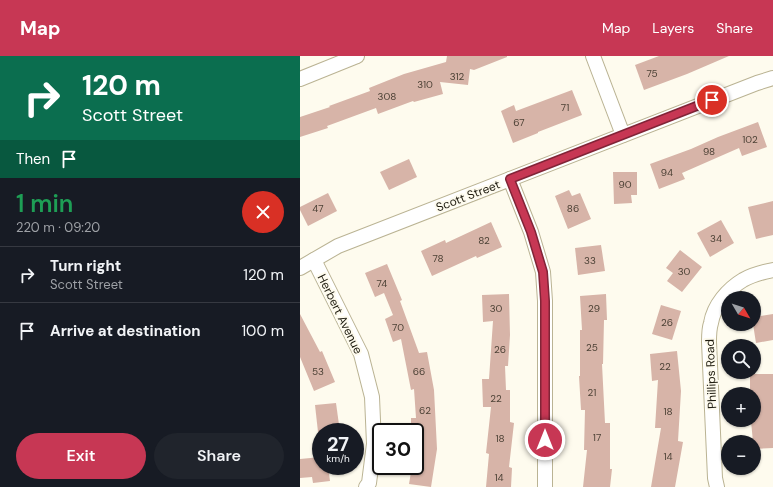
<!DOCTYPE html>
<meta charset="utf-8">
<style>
body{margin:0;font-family:"DM Sans",sans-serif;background:#20242c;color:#f1f3f6;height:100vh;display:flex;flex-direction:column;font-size:15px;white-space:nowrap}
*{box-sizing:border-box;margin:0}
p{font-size:13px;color:#9ea1a6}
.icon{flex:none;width:22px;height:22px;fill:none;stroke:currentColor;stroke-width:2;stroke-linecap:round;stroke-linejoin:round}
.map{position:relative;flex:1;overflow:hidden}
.drawer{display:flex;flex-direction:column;background:#171b24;width:300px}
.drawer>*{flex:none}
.hud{background:#0b6e4f;color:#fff;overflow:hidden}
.needle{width:26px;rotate:129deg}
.buttons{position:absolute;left:421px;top:235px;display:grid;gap:8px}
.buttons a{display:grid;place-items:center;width:40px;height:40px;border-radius:50%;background:#171b24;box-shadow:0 1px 3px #0004;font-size:20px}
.speed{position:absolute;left:12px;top:367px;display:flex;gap:8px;font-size:20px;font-weight:700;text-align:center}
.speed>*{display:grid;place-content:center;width:52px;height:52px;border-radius:50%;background:#171b24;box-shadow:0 1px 3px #0004;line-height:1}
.speed small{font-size:10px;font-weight:400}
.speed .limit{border:2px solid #111;border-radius:6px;background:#fff;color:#111}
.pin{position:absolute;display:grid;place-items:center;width:34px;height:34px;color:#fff;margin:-17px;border:2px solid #fff;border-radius:50%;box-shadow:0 1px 4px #0007}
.me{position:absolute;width:44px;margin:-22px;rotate:0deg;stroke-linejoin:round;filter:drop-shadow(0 0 3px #0008)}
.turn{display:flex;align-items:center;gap:14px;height:84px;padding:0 16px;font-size:18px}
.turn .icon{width:52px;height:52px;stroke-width:2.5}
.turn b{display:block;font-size:28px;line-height:34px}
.then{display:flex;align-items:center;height:38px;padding:0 16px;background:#0003;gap:8px;font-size:15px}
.round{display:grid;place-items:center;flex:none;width:42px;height:42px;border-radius:21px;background:#20242c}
.headline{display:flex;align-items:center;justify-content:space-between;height:68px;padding:0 16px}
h1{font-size:24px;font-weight:600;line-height:30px;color:#1e9e55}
.cta{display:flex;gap:8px;margin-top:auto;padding:8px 16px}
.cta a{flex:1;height:46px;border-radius:24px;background:#c73754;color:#fff;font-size:16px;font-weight:600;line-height:46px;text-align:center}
.cta a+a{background:#20242c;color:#f1f3f6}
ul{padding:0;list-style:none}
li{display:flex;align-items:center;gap:12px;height:56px;padding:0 16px;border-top:1px solid #363941}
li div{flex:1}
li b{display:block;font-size:15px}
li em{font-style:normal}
header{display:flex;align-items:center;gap:24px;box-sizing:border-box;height:56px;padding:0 20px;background:#c73754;color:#fff}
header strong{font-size:19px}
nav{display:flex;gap:22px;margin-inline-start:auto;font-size:14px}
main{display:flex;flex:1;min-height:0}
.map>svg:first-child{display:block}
</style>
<header>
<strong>Map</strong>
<nav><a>Map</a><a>Layers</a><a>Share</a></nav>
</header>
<main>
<section class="drawer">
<div class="hud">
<div class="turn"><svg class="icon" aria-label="right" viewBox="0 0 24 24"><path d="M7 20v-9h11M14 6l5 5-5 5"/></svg><div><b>120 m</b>Scott Street</div></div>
<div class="then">Then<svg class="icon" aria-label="arrive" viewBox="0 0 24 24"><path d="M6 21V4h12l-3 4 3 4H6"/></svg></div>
</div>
<div class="headline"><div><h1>1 min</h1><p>220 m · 09:20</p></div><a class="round" style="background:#d93025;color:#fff"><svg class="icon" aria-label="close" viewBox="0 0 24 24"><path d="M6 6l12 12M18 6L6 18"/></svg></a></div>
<ul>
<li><svg class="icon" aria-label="right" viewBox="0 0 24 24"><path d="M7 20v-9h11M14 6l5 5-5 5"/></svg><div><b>Turn right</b><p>Scott Street</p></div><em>120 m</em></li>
<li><svg class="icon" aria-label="arrive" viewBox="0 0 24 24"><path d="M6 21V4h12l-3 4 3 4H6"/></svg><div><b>Arrive at destination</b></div><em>100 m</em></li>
</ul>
<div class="cta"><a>Exit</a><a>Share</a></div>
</section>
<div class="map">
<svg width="473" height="431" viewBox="0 0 473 431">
<rect width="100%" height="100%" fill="#fefbee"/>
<g fill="#d7b4a8">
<path d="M147,0H207V1L174,14L170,13L168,29L140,26L143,38L114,46L113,45L78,58L76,52L27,70L28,72L0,81V61L30,51L29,50L70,35L69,32L104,18L146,6Z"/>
<path d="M359,0H429L387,18L344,34L335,9Z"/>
<path d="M272,34L282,59L238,76V77L213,87L201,55L214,49L216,55Z"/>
<path d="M458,66L467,91L442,100L439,92L382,117L385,123L359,133L350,108L391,93L418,81Z"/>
<path d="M109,103L117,121L89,134L80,116Z"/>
<path d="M313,116H337V139H331L332,147L314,148Z"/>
<path d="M269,134L272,140L280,137L291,163L268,173L255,140Z"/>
<path d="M28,137L37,155L8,170L0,154V151Z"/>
<path d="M473,145V179L456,183L448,151Z"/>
<path d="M421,164L434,187L410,201L397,177Z"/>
<path d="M191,166L202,191L177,202L176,200L132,220L121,195L145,184L146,187Z"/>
<path d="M301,189L305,215L278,219L275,192Z"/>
<path d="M380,194L402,211L382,236L367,225L373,217L366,212Z"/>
<path d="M87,208L102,244L100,245L119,297L127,296L134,334L137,393L131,431L109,428L112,410H115V376H111V362H116L114,333L111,334L101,283L93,286L85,263L93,259L84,237L75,241L65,217Z"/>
<path d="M209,238L210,279L208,310H205L206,334H210V366L214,367L209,411L212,412L211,431H186L189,398L186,397L191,351H183L182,323H189L193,265L183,266L182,239Z"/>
<path d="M306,238L307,264H304L303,308H302L305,367H310V413H312L310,431H283L287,394H284L285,354H281L279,320H280V274H282L280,240Z"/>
<path d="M361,249L381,255L372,284L352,278Z"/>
<path d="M0,258L20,296L22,295L35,326L14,335L0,301Z"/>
<path d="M473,258V284L456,287L453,268H454V261Z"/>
<path d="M377,295L381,335L378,385L383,386L375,431H351L361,372H355L358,324L352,325L350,298Z"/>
<path d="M450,318H473V392L454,393V386H453L451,365H454V338H450Z"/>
<path d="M36,347L40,376H18L15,349Z"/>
<path d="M21,401V410H28L30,425L13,427L12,421L0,422V403Z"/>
</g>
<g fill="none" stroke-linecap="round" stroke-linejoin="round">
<g stroke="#bab393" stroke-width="16">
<g id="street">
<path d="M293,0L323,79"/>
<path d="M0,23L57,0"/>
<path d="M210,123L231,176L243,216L245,245V431"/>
<path d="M14,204L61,298L72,341L74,388L69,427L66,431"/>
<path d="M0,212L38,190L457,27L473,22"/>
<path d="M417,431L415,422L409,286C409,280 409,273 411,267C414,249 428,233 443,224C452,219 463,216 473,214"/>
</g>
</g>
<use href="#street" stroke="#fff" stroke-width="14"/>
</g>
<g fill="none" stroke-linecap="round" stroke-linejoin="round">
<g stroke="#812437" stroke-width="10">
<path id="route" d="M245,384V245L243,216L231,176L210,123L412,44"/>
</g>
<use href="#route" stroke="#c73754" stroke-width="7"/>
</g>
<g text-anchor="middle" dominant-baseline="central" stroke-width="4" stroke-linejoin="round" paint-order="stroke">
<g font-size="10" fill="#4d4236">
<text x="352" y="17">75</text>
<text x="157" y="20">312</text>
<text x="125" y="28">310</text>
<text x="87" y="40">308</text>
<text x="265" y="51">71</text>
<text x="219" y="66">67</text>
<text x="450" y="83">102</text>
<text x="409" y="95">98</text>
<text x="367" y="116">94</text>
<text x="325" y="128">90</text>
<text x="18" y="152">47</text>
<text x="273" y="152">86</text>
<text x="416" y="182">34</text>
<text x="184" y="184">82</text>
<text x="138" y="202">78</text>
<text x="290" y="204">33</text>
<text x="384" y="215">30</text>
<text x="82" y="227">74</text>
<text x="196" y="252">30</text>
<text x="294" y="252">29</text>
<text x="367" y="266">26</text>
<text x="98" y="271">70</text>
<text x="292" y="291">25</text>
<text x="200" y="293">26</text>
<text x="365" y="310">22</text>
<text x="18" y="315">53</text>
<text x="119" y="315">66</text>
<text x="292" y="336">21</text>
<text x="196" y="342">22</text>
<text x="125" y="354">62</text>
<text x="368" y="355">18</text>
<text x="297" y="381">17</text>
<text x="200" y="382">18</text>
<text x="368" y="400">14</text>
<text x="199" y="421">14</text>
</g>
<g font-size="12" fill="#1f1c10" stroke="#fefbee">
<text transform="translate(168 140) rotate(-21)">Scott Street</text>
<text transform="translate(40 258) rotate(64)">Herbert Avenue</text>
<text transform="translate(411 318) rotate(-92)">Phillips Road</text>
</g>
</g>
</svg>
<div class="buttons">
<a><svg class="needle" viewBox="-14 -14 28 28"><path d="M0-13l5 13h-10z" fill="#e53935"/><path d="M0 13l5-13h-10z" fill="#9ea1a6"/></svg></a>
<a><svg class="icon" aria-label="search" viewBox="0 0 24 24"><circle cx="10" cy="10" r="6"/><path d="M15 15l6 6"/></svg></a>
<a>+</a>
<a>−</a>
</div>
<div class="speed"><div>27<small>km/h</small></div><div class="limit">30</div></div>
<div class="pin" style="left:412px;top:44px;background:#d93025"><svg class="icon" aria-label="arrive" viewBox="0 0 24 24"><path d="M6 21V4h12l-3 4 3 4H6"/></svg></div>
<svg class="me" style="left:245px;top:384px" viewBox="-20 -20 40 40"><circle r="17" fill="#c73754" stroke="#fff" stroke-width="3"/><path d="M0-11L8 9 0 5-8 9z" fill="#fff"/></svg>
</div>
</main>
